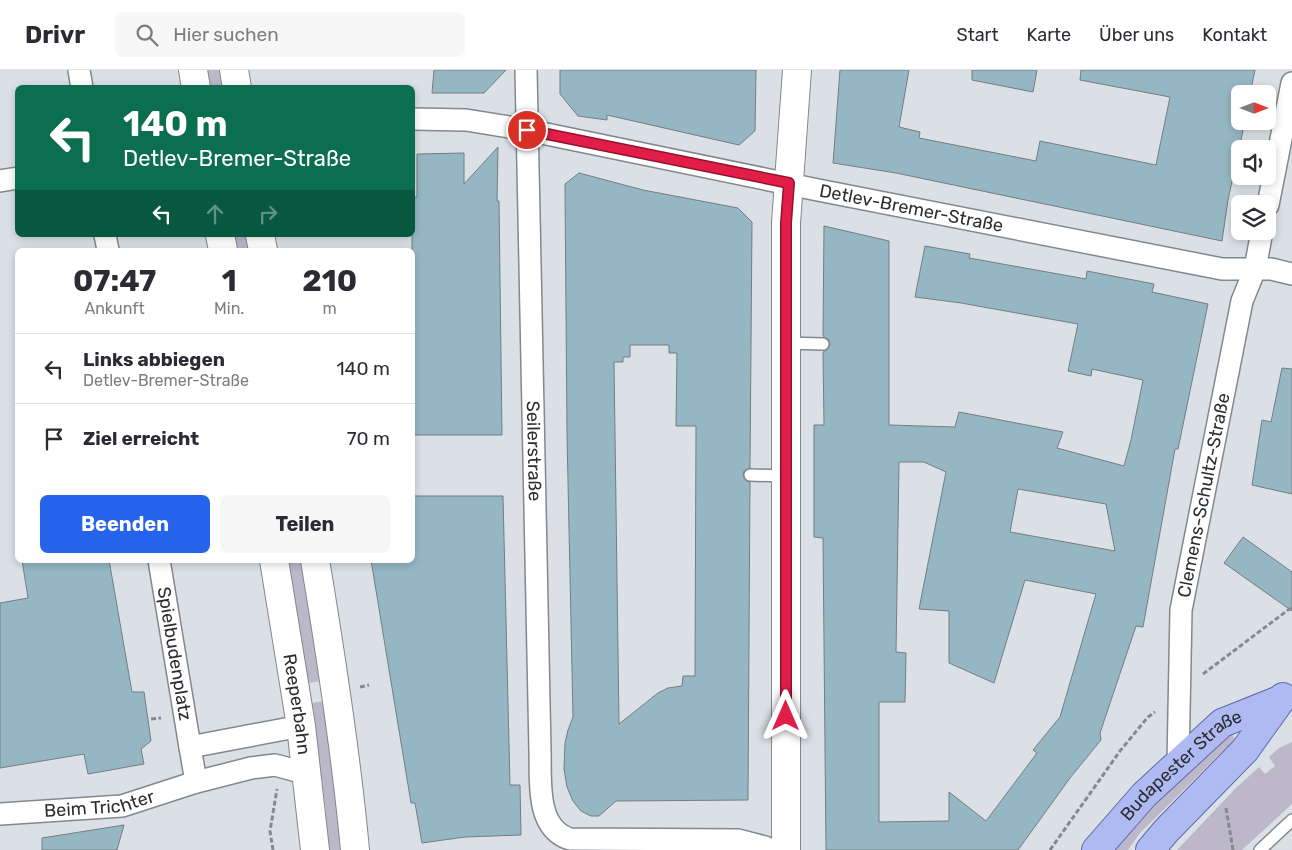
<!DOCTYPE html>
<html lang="de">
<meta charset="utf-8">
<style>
body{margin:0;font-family:Rubik,sans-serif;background:#f7f7f7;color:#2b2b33;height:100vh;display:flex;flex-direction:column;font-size:19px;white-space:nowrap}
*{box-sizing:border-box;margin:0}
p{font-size:16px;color:#7c7c81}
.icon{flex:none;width:28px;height:28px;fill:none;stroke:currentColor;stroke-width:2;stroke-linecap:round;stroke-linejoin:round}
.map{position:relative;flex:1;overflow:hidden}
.drawer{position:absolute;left:15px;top:178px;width:400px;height:315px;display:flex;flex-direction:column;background:#fff;border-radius:8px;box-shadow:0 2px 8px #0003}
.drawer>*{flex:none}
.top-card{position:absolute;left:15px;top:15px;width:400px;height:152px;border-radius:8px;box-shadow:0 2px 8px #0003;background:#0b6e4f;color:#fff;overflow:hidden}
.needle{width:32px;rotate:90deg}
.fabs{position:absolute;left:1231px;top:15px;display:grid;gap:10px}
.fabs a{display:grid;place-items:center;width:45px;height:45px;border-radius:8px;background:#fff;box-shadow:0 2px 8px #0003;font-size:25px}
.pin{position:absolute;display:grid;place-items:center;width:42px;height:42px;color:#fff;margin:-21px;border:2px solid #fff;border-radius:50%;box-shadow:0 1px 5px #0007}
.me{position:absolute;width:55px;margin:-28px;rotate:0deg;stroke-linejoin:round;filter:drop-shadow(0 0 4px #0008)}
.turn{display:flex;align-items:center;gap:18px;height:105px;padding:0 25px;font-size:22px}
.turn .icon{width:65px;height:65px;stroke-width:2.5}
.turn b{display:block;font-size:35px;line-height:42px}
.lanes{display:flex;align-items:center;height:48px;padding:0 25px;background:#0003;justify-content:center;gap:25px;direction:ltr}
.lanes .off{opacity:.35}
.eta{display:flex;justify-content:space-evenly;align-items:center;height:85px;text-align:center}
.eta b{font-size:30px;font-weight:700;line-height:35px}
.button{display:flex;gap:10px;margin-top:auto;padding:10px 25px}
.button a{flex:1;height:58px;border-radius:8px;background:#2563eb;color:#fff;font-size:20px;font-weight:700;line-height:58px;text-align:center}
.button a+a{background:#f7f7f7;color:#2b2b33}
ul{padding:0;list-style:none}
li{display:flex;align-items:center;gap:15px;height:70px;padding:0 25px;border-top:1px solid #e1e1e2}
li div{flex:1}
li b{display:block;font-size:19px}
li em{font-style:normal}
header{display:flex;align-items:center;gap:30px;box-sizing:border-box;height:70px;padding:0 25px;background:#fff;border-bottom:1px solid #e1e1e2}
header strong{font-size:24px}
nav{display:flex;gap:28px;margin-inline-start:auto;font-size:18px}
.search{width:350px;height:45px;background:#f7f7f7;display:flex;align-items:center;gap:12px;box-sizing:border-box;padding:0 18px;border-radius:8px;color:#7c7c81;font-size:19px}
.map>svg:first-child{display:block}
</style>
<header>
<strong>Drivr</strong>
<div class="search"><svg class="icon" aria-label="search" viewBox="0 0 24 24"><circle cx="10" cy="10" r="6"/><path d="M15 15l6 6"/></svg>Hier suchen</div>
<nav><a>Start</a><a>Karte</a><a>Über uns</a><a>Kontakt</a></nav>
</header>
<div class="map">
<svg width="1292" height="780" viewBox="0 0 1292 780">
<rect width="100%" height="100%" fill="#dae0e5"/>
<g fill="#bcb7c9">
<path d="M205,0H221L224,17H208Z"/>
<path d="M233,165H248L251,180H235Z"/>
<path d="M288,490H301L321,611L308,613Z"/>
<path d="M324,631L338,743L340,780H328L326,741L311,633Z"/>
<path d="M1232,664L1235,669L1140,763L1128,780H1113C1146,736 1190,701 1232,664Z"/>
<path d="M1292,672V734L1242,780H1177L1236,718L1259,697L1265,704L1275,696L1269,687L1279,678Z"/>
</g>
<g fill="#95b7c4" stroke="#757d80" fill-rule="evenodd">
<path d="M434,0H506L484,23H432Z"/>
<path d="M560,0H756L755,61L739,75L607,45V50L578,46L560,24Z"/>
<path d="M840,0H909L899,57L920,62L919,68L1036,91L1040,71L1156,95L1170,27L1080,10L1081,0H1255L1250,24H1240V51H1245L1228,130L1222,171L896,103L833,93Z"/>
<path d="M972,0H1037L1033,22L972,10Z"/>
<path d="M498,77L497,131H499L502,365H412V127H417V84L464,83V114Z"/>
<path d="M579,103L643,120L738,138L752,152L750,398L744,401L743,405L746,411L750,412L748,730L616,731L599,746H591L581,741L573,731L567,717L564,699L565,673L568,660L573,647L567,364L565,114ZM630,275H669V283H677L676,356H696L695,606H683L682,616L668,618L658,623L619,654L614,292H623V287H630Z"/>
<path d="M824,156L889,171V355L955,357L959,342L1063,362L1057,378L1124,396L1131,370L1143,310L1092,299L1091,306L1068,301L1078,254L961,233L915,227L925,176L970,184L969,188L1086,209L1087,201L1154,214L1152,222L1208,234L1178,379H1175L1143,557L1136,556L1100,663L1101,670L1070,708L1018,780H826L823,468L814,467V355H824L823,282L827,280L830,275L829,270L823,266ZM899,392H924L946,402L919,539L949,541V593L994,613L1025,510L1096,524L1060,647L1033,680L1037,683L986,751L949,722V751L879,752V632H905L906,583L896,582ZM1018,419L1106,434L1115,481L1010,462Z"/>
<path d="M1282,298L1292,299V424L1252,415L1262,350L1271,352Z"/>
<path d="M412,426H503L510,715H520L521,765L465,767L422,773L415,733H411L371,490H412Z"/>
<path d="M1243,467L1292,502V541L1224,493Z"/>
<path d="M22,490H109L132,622H144L151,671L141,679L144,694L88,704L84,684L0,698V533L28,528Z"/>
<path d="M124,755L117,780H42V768Z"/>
</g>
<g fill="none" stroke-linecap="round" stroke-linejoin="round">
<g stroke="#83888d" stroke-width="14">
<g id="lane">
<path d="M786,273L823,274"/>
<path d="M750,405L786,406"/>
<path d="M1260,780L1292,750"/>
</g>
</g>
<g stroke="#83888d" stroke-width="24">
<g id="street">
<path d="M79,0L82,18"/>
<path id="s1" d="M526,0L540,681C541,710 535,758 570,769L738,770L765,777L770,780"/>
<path id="s2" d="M412,49L466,50L527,60L818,120L1222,199H1271L1292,204"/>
<path d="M0,111L18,108"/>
<path d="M1268,135L1292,13"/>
<path d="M105,165L108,180"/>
<path id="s3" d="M159,490L190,677"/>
<path d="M301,656L190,677L196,712L251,698L275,695L308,704"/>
<path id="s4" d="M1178,693L1181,540L1242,231L1255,199L1262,161"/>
<path id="s5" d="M0,744L122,736L196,712"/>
</g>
</g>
<g stroke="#83888d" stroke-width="30">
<g id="secondary">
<path d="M193,0L196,18"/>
<path d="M234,0L237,18"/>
<path d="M220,165L223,180"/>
<path d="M260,165L263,180"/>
<path id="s6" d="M274,490L301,656L315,780"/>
<path d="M315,490C331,586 346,682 355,780"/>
<path d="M786,780V153L797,0"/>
</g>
</g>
<g stroke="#5e6baa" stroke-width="30">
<g id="primary">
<path id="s7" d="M1096,780L1144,725L1222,653L1282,629"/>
<path d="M1150,780L1166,761L1245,680L1283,627"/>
</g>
</g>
<g stroke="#868a8e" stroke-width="3" stroke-dasharray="5 2.5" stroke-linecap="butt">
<path d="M1203,604L1292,537"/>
<path d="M360,617L369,615"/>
<path d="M151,649L161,648"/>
<path d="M1226,738L1233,780"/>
<path d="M273,780L270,761L277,719"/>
<path d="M1050,780L1120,681L1148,647L1155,642"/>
</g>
<use href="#lane" stroke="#fff" stroke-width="11"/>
<use href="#street" stroke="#fff" stroke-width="21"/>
<use href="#secondary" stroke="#fff" stroke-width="28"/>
<use href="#primary" stroke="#afbaf3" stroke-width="28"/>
</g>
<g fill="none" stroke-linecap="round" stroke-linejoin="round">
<g stroke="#92132f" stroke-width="12">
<path id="route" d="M527,60L789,113L786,153V646"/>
</g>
<use href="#route" stroke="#e11d48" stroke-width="9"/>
</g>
<g text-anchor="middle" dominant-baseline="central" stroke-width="5" stroke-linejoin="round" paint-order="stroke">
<g font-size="18" fill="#2b2d30" stroke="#e7edf3">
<text stroke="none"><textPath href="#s2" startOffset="508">Detlev-Bremer-Straße</textPath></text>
<text stroke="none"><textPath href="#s1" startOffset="381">Seilerstraße</textPath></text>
<text stroke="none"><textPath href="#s4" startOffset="270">Clemens-Schultz-Straße</textPath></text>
<text stroke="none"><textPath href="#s3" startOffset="95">Spielbudenplatz</textPath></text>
<text stroke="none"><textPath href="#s6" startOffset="146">Reeperbahn</textPath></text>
<text stroke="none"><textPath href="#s7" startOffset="121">Budapester Straße</textPath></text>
<text stroke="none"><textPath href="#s5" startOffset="100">Beim Trichter</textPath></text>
</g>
</g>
</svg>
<div class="fabs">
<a><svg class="needle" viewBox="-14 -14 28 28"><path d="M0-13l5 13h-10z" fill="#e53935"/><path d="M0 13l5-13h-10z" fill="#7c7c81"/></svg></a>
<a><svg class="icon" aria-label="sound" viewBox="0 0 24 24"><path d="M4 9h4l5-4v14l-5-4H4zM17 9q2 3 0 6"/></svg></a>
<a><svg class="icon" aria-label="layers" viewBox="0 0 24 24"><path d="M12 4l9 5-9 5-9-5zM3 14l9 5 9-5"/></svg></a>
</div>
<div class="pin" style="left:527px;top:60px;background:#d93025"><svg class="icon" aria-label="arrive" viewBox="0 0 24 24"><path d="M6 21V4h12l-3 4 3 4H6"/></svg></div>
<svg class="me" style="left:786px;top:646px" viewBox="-20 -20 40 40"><path d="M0-17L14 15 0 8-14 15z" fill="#e11d48" stroke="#fff" stroke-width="4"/></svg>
<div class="top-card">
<div class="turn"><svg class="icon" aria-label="left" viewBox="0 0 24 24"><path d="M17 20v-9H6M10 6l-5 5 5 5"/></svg><div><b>140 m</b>Detlev-Bremer-Straße</div></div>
<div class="lanes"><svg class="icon" aria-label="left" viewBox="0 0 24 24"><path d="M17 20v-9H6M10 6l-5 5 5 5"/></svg><svg class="icon off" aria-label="ahead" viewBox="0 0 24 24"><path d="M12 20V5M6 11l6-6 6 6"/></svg><svg class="icon off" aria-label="right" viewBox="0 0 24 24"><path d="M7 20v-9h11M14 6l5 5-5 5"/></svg></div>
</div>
<section class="drawer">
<div class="eta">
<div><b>07:47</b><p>Ankunft</p></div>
<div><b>1</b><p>Min.</p></div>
<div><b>210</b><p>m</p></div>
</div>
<ul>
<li><svg class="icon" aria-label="left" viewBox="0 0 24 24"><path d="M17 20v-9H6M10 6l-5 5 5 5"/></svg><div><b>Links abbiegen</b><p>Detlev-Bremer-Straße</p></div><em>140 m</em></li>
<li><svg class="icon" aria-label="arrive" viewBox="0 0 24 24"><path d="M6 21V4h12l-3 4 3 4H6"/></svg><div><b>Ziel erreicht</b></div><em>70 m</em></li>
</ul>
<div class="button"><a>Beenden</a><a>Teilen</a></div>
</section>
</div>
